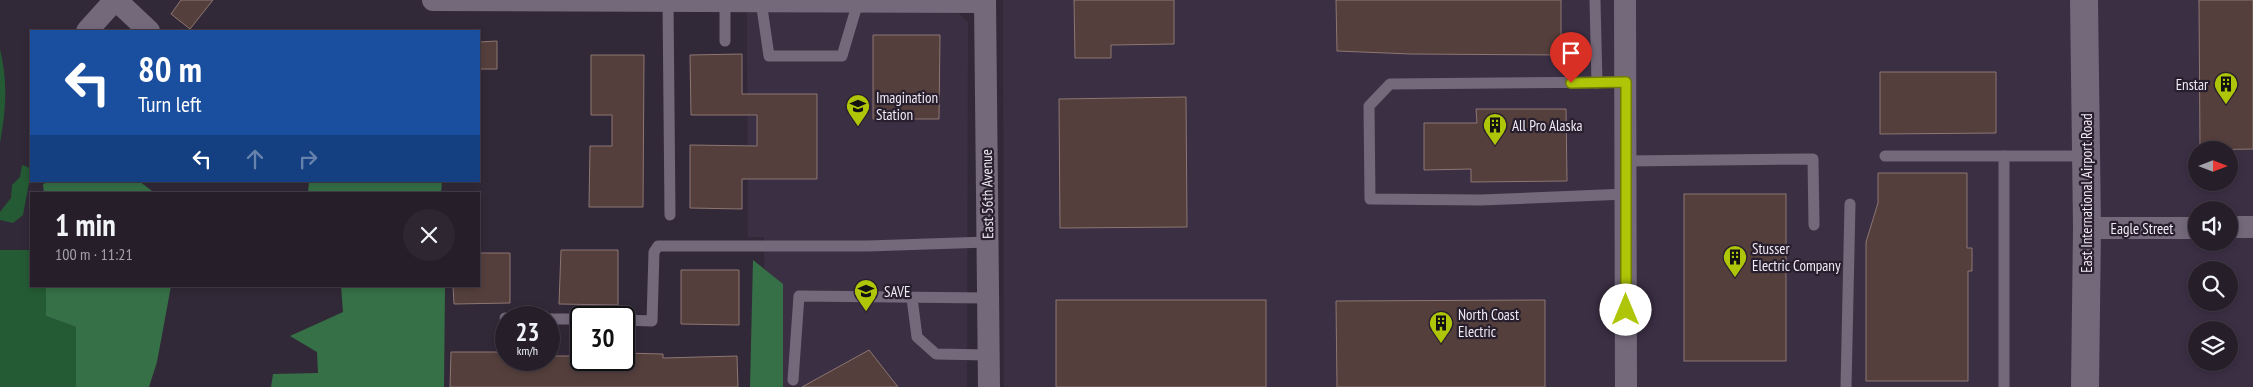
<!DOCTYPE html>
<meta charset="utf-8">
<style>
body{margin:0;font-family:"PT Sans Narrow",sans-serif;background:#2e2732;color:#f1f3f6;height:100vh;display:flex;flex-direction:column;font-size:19px;white-space:nowrap}
*{box-sizing:border-box;margin:0}
p{font-size:16px;color:#a4a2a8}
.icon{flex:none;width:28px;height:28px;fill:none;stroke:currentColor;stroke-width:2;stroke-linecap:round;stroke-linejoin:round}
.map{position:relative;flex:1;overflow:hidden}
.drawer{position:absolute;left:30px;top:192px;width:450px;height:95px;display:flex;flex-direction:column;background:#261f2a;border-radius:0px;box-shadow:0 2px 8px #0003,0 0 0 1px #423d47}
.drawer>*{flex:none}
.guide{position:absolute;left:30px;top:30px;width:450px;height:152px;border-radius:0px;box-shadow:0 2px 8px #0003,0 0 0 1px #423d47;background:#1a4fa0;color:#fff;overflow:hidden}
.needle{width:32px;rotate:90deg}
.buttons{position:absolute;left:2188px;top:141px;display:grid;gap:10px}
.buttons a{display:grid;place-items:center;width:50px;height:50px;border-radius:50%;background:#261f2a;box-shadow:0 2px 8px #0003,0 0 0 1px #423d47;font-size:25px}
.speed{position:absolute;left:495px;top:306px;display:flex;gap:10px;font-size:25px;font-weight:700;text-align:center}
.speed>*{display:grid;place-content:center;width:65px;height:65px;border-radius:50%;background:#261f2a;box-shadow:0 2px 8px #0003,0 0 0 1px #423d47;line-height:1}
.speed small{font-size:12px;font-weight:400}
.speed .limit{border:2px solid #111;border-radius:8px;background:#fff;color:#111}
.pin{position:absolute;display:grid;place-items:center;width:42px;height:42px;color:#fff;margin:-51px -21px;border-radius:50% 50% 50% 0;rotate:-45deg;box-shadow:0 0 5px #0007}
.pin .icon{rotate:45deg}
.me{position:absolute;width:55px;margin:-28px;rotate:0deg;stroke-linejoin:round;filter:drop-shadow(0 0 4px #0008)}
.turn{display:flex;align-items:center;gap:18px;height:105px;padding:0 25px;font-size:22px}
.turn .icon{width:65px;height:65px;stroke-width:2.5}
.turn b{display:block;font-size:35px;line-height:42px}
.lanes{display:flex;align-items:center;height:48px;padding:0 25px;background:#0003;justify-content:center;gap:25px;direction:ltr}
.lanes .off{opacity:.35}
.round{display:grid;place-items:center;flex:none;width:52px;height:52px;border-radius:26px;background:#2e2732}
.overview{display:flex;align-items:center;justify-content:space-between;height:85px;padding:0 25px}
h1{font-size:30px;font-weight:600;line-height:38px}
.map>svg:first-child{display:block}
</style>
<div class="map">
<svg width="2253" height="387" viewBox="0 0 2253 387">
<rect width="100%" height="100%" fill="#322938"/>
<g fill="#3b2f44" fill-rule="evenodd">
<path d="M1003,0H2253V387H1004ZM2196,150H2229V182H2196ZM2196,210H2229V242H2196ZM2196,270H2229V302H2196ZM2196,330H2229V362H2196Z"/>
<path d="M747,11H956L968,22L967,387H765L764,237H748Z"/>
</g>
<g fill="#245b34">
<path d="M0,49C8,84 6,107 0,143Z"/>
<path d="M22,165L28,167L31,172L23,215L13,223L0,220V212L11,198L12,185L20,177Z"/>
<path d="M0,250H31V286H46V316L76,327V387H0Z"/>
</g>
<g fill="#367046">
<path d="M51,181H139L156,194H44L43,184Z"/>
<path d="M309,181H442L441,194H308Z"/>
<path d="M753,260L783,284V387H750Z"/>
<path d="M46,286H171L157,362L149,387H76V327L46,316Z"/>
<path d="M341,286H445L444,387H271L273,374L318,373L317,352L290,336L343,312Z"/>
</g>
<g fill="#543f3c" stroke="#8d7672">
<path d="M181,0H213L190,29L171,14Z"/>
<path d="M1074,0H1174V44L1111,45V58H1075Z"/>
<path d="M1336,0H1561V55L1411,54L1337,51Z"/>
<path d="M2199,0H2253V149L2200,150Z"/>
<path d="M873,35H940L939,119H873Z"/>
<path d="M497,41V69H479V42Z"/>
<path d="M742,54V94H817V179H742V209L690,208V145L757,146V115H691L690,55Z"/>
<path d="M591,55H644L643,207H589L590,146H612V115H591Z"/>
<path d="M1880,72H1996V133L1880,134Z"/>
<path d="M1186,97L1187,227L1060,228L1059,99Z"/>
<path d="M1476,109H1566L1567,181L1471,182V169L1424,170V123H1477Z"/>
<path d="M1878,173H1967V248H1972V271H1968V381H1866V242L1878,203Z"/>
<rect x="1684" y="194" width="102" height="167"/>
<path d="M561,250H618V305L559,304Z"/>
<path d="M479,253H510V303L454,304L453,286H479Z"/>
<path d="M681,270H739V325L681,324Z"/>
<rect x="1056" y="300" width="210" height="87"/>
<path d="M1545,300V387H1337L1336,301Z"/>
<path d="M869,350L898,387H802Z"/>
<path d="M451,352H506V360H549V356H581V360H624V353L663,354V358L737,356L738,387H450Z"/>
</g>
<g fill="none" stroke-linecap="round" stroke-linejoin="round">
<g stroke="#73697b" stroke-width="11">
<path d="M1595,0L1597,83"/>
<path d="M668,1L670,215"/>
<path d="M761,1L769,56H842L858,2"/>
<path d="M725,41V1"/>
<path d="M1626,82L1390,84L1369,106L1370,199L1481,200L1626,194"/>
<path d="M1885,156H2086"/>
<path d="M2004,156V387"/>
<path d="M1626,161L1813,159L1814,225"/>
<path d="M912,298L917,337L936,354L988,355"/>
<path d="M505,318H506"/>
<path d="M549,319H581"/>
<path d="M624,320L652,321L654,252L658,246H868L987,242"/>
<path d="M793,380L799,296L988,298"/>
<path d="M1846,387L1850,204"/>
</g>
<g stroke="#73697b" stroke-width="22">
<path d="M116,0L149,31"/>
<path d="M433,0L985,2"/>
<path d="M985,0L989,387"/>
<path d="M1625,0L1626,387"/>
<path d="M87,31L115,0"/>
<path d="M2229,227H2253"/>
<path d="M2087,228H2196"/>
</g>
<path stroke="#73697b" stroke-width="28" d="M2084,0L2087,228L2085,387"/>
</g>
<g fill="none" stroke-linecap="round" stroke-linejoin="round">
<g stroke="#718005" stroke-width="12">
<path id="route" d="M1571,83L1626,82V310"/>
</g>
<use href="#route" stroke="#aec508" stroke-width="9"/>
</g>
<defs>
<g id="building-pin" transform="scale(1.25)"><path d="M0 17L-7.5 6A9.5 9.5 0 1 1 7.5 6Z" fill="#aec508" stroke="#281f2e"/><path d="M-4-6H4V6H1V3H-1V6H-4ZM-2.5-4.3h1.7v1.8h-1.7ZM.8-4.3h1.7v1.8H.8ZM-2.5-1h1.7V.8h-1.7ZM.8-1h1.7V.8H.8Z" fill="#111"/></g>
<g id="school-pin" transform="scale(1.25)"><path d="M0 17L-7.5 6A9.5 9.5 0 1 1 7.5 6Z" fill="#aec508" stroke="#281f2e"/><path d="M0-5L7-2L0 1L-7-2ZM-4 1L0 2.5L4 1V4Q0 6-4 4Z" fill="#111"/></g>
</defs>
<g fill-rule="evenodd">
<use href="#building-pin" x="2226" y="84"/>
<use href="#school-pin" x="858" y="106"/>
<use href="#building-pin" x="1495" y="125"/>
<use href="#building-pin" x="1735" y="257"/>
<use href="#school-pin" x="866" y="291"/>
<use href="#building-pin" x="1441" y="323"/>
</g>
<g text-anchor="middle" dominant-baseline="central" stroke-width="4.5" stroke-linejoin="round" paint-order="stroke">
<g font-size="15" fill="#f0eaf5" stroke="#281f2e" text-anchor="start">
<text x="2208" y="84" text-anchor="end">Enstar</text>
<text x="876" y="97">Imagination<tspan x="876" dy="17">Station</tspan></text>
<text x="1512" y="125">All Pro Alaska</text>
<text x="1752" y="248">Stusser<tspan x="1752" dy="17">Electric Company</tspan></text>
<text x="884" y="291">SAVE</text>
<text x="1458" y="314">North Coast<tspan x="1458" dy="17">Electric</tspan></text>
</g>
<g font-size="15" fill="#f0eaf5" stroke="#281f2e">
<text transform="translate(2086 193) rotate(-90)">East International Airport Road</text>
<text transform="translate(987 194) rotate(-91)">East 56th Avenue</text>
<text x="2142" y="228">Eagle Street</text>
</g>
</g>
</svg>
<div class="buttons">
<a><svg class="needle" viewBox="-14 -14 28 28"><path d="M0-13l5 13h-10z" fill="#e53935"/><path d="M0 13l5-13h-10z" fill="#a4a2a8"/></svg></a>
<a><svg class="icon" aria-label="sound" viewBox="0 0 24 24"><path d="M4 9h4l5-4v14l-5-4H4zM17 9q2 3 0 6"/></svg></a>
<a><svg class="icon" aria-label="search" viewBox="0 0 24 24"><circle cx="10" cy="10" r="6"/><path d="M15 15l6 6"/></svg></a>
<a><svg class="icon" aria-label="layers" viewBox="0 0 24 24"><path d="M12 4l9 5-9 5-9-5zM3 14l9 5 9-5"/></svg></a>
</div>
<div class="speed"><div>23<small>km/h</small></div><div class="limit">30</div></div>
<div class="pin" style="left:1571px;top:83px;background:#d93025"><svg class="icon" aria-label="arrive" viewBox="0 0 24 24"><path d="M6 21V4h12l-3 4 3 4H6"/></svg></div>
<svg class="me" style="left:1626px;top:310px" viewBox="-20 -20 40 40"><circle r="19" fill="#fff"/><path d="M0-13L10 11 0 6-10 11z" fill="#aec508"/></svg>
<div class="guide">
<div class="turn"><svg class="icon" aria-label="left" viewBox="0 0 24 24"><path d="M17 20v-9H6M10 6l-5 5 5 5"/></svg><div><b>80 m</b>Turn left</div></div>
<div class="lanes"><svg class="icon" aria-label="left" viewBox="0 0 24 24"><path d="M17 20v-9H6M10 6l-5 5 5 5"/></svg><svg class="icon off" aria-label="ahead" viewBox="0 0 24 24"><path d="M12 20V5M6 11l6-6 6 6"/></svg><svg class="icon off" aria-label="right" viewBox="0 0 24 24"><path d="M7 20v-9h11M14 6l5 5-5 5"/></svg></div>
</div>
<section class="drawer">
<div class="overview"><div><h1>1 min</h1><p>100 m · 11:21</p></div><a class="round"><svg class="icon" aria-label="close" viewBox="0 0 24 24"><path d="M6 6l12 12M18 6L6 18"/></svg></a></div>
</section>
</div>
